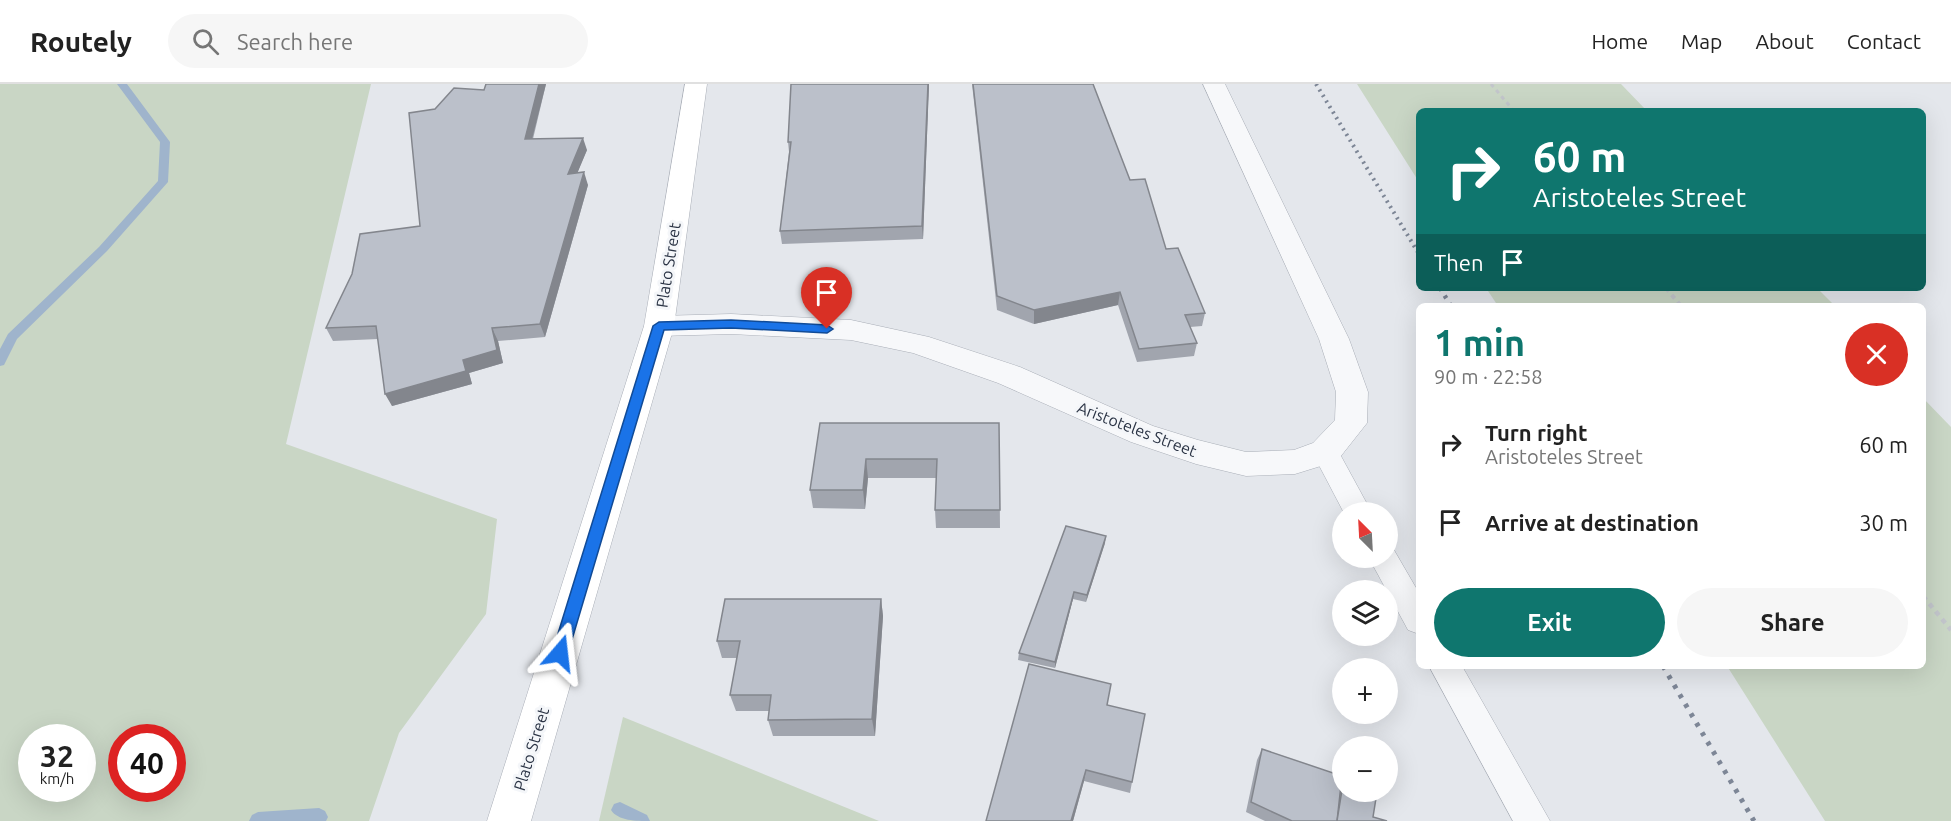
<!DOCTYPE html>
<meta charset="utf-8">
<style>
body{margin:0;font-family:Ubuntu,sans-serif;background:#f6f6f6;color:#222;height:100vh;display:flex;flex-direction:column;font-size:22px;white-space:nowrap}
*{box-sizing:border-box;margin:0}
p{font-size:20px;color:#767676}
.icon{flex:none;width:33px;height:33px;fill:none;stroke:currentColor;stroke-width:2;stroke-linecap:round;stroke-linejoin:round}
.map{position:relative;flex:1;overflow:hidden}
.panel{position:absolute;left:1416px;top:219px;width:510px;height:366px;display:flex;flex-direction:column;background:#fff;border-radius:9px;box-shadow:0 6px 24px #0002}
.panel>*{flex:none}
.hud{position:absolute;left:1416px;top:24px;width:510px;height:183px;border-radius:9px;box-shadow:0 6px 24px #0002;background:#0f766e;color:#fff;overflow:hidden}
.needle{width:39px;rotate:336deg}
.fabs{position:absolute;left:1332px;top:418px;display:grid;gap:12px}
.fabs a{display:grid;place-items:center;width:66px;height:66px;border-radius:50%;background:#fff;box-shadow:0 6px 24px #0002;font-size:30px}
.speed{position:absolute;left:18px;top:640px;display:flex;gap:12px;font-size:30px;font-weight:700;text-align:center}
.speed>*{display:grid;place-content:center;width:78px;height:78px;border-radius:50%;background:#fff;box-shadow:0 6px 24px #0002;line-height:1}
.speed small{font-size:15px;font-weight:400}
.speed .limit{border:9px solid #d22;background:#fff;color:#111}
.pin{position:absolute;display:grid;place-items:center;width:51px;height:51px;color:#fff;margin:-62px -26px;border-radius:50% 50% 50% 0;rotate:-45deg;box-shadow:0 0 6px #0007}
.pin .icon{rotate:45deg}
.me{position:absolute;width:66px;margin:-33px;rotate:17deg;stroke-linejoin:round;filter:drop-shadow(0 0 4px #0008)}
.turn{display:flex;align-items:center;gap:21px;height:126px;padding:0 18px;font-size:27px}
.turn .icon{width:78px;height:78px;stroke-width:2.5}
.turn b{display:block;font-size:42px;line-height:51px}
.then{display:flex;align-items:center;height:57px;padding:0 18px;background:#0003;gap:12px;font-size:22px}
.round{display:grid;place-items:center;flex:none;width:63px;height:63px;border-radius:32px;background:#f6f6f6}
.overview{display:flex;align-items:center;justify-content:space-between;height:102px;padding:0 18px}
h1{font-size:36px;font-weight:600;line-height:45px;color:#0f766e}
.action{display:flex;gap:12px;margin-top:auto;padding:12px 18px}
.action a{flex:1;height:69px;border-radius:36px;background:#0f766e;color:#fff;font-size:24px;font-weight:600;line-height:69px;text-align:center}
.action a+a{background:#f6f6f6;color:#222}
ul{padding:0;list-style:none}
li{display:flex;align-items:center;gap:18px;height:78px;padding:0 18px}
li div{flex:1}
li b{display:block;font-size:22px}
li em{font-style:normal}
header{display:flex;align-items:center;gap:36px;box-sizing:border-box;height:84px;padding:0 30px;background:#fff;border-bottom:2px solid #e0e0e0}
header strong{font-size:28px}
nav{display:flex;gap:33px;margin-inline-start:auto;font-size:21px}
.search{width:420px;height:54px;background:#f6f6f6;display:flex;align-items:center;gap:15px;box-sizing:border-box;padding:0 21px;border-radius:33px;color:#767676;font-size:22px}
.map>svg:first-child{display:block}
</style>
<header>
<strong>Routely</strong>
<div class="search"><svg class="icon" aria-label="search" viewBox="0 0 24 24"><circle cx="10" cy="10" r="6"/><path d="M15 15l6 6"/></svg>Search here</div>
<nav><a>Home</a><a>Map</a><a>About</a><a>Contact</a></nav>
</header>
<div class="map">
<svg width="1951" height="737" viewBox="0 0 1951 737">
<rect width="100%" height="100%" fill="#e4e7ec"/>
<g fill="#c9d6c5" fill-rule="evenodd">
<path d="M0,0H371L286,360L497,435L486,530L399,649L369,737H0ZM32,654H82V705H32ZM122,654H172V705H122Z"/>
<path d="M1357,0H1621L1647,27H1419V98Z"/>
<path d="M1486,204H1817L1835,222H1498Z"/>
<path d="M1923,314L1951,343V737H1825L1727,582H1923Z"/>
<path d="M623,633L879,737H599Z"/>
</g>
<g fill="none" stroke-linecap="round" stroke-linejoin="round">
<g fill="#9fb4cc" fill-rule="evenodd">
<path d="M117,0H127L170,58L168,98L107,167L17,255L4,281L0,282V265L8,250L99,163L158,97L160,58Z"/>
<path d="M620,718L647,731L650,737C636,737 618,737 611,726L614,720Z"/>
<path d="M319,724L325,727L328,733L326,737H249L252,731L258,728Z"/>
</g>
<g stroke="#a9aeb7" stroke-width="1">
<g id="lane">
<path d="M1325,358L1335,361L1372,429H1344L1312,368L1315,361Z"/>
<path d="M1388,463L1394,466L1419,509V550L1408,546L1369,474H1388Z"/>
<path d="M1429,582H1462L1550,737H1513Z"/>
</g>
</g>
<g stroke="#a9aeb7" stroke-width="1">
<path id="street" d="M1203,0H1225L1349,255L1368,308L1367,339L1337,377L1295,390L1246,392L1196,380L1131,358L998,299L913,269L851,256L731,250L659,252L649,249L644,242L649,235L659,232L731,230L851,236L929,253L1020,283L1153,342L1198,356L1246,368L1294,366L1313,359L1335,336L1336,308L1319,255Z"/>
</g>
<g stroke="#a9aeb7" stroke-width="1">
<path id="secondary" d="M685,0H707L674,242L531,737H487L644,242Z"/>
</g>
<path stroke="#c2c5cb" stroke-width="3" stroke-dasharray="4 4" stroke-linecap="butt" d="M1491,0L1514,27"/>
<path stroke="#c2c5cb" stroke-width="4" stroke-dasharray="4.5 4.5" stroke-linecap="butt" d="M1666,204L1681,222"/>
<path stroke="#c2c5cb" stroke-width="4.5" stroke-dasharray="5 5" stroke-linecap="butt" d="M1923,512L1951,546"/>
<use href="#lane" fill="#f7f8fa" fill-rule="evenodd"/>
<use href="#street" fill="#f7f8fa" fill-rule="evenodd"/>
<use href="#secondary" fill="#fff" fill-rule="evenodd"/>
<path stroke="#7d8696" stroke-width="4" stroke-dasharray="2 4.5" stroke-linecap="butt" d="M1316,0L1419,170"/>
<path stroke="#7d8696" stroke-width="4.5" stroke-dasharray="3 6" stroke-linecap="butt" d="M1440,204L1451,222"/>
<path stroke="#7d8696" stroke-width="5" stroke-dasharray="4 7" stroke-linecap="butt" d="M1663,582L1754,737"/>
</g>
<g fill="#a1a5ae">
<path d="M486,0H546L533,55L587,66L577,89L588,101L545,253L498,257L503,279L469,289L472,300L392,322L378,255L333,257L326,244L420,142L435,25L484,6Z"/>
<path d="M929,0L923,155L782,160L780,147L789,68L788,58Z"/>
<path d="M972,0H1093L1130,96L1166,165L1205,229L1202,242L1190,243L1197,259L1194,272L1137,278L1118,221L1034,240L997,226Z"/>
<path d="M820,339H999L1000,444H936L935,426L936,394H868L865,425L813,424L810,406Z"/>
<path d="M1105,459L1086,518L1073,515L1055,584L1018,576L1019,569Z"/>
<path d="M881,515L883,532L875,652H773L768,636L769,627H736L730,611L737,574H722L717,557Z"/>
<path d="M1107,621L1132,698L1130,709L1084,697L1073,737H986Z"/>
<path d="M1262,665L1342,692V708L1373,733L1387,737H1265L1246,728L1257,676Z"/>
</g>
<g fill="#83868d">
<path d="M539,0H546L529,67L525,55Z"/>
<path d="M928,0H929L923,155L922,142Z"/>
<path d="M583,54L587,66L572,102L568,90Z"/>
<path d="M584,88L588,101L545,253L540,240Z"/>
<path d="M1120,208L1118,221L1034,240V226Z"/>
<path d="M492,244L498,257L503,279L469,289L472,300L392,322L385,310L463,276Z"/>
<path d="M866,375L868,394L865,425L863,406Z"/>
<path d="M1106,452L1105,459L1086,518L1087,511Z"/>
<path d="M1074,508L1073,515L1055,584V578Z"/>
<path d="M881,515L883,532L875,652L872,635Z"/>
<path d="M1086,686L1084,697L1073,737H1071Z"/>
</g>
<g fill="#bbc0ca" stroke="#83868d" stroke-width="1.5">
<path d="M486,0H539L525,55L583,54L568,90L584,88L540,240L492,244L497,266L463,276L466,287L385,310L376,242L326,244L352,190L360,150L420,142L409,29L435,25L454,4L484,6Z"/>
<path d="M791,0H928L922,142L780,147L791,58H788Z"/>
<path d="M973,0H1093L1130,96L1145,95L1166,165L1178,164L1205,229L1185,231L1197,259L1139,265L1120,208L1034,226L997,212Z"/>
<path d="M820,339H999L1000,426H935L937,375H866L863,406H810Z"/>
<path d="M1066,442L1106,452L1087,511L1074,508L1055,578L1019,569Z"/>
<path d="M725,515H881L872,635L768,636L771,611H730L740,557H717Z"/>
<path d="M1029,580L1111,600L1107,621L1145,630L1132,698L1086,686L1071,737H986Z"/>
<path d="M1262,665L1342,692L1337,737H1292L1251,718Z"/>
<path d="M1342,706V708H1377L1373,733L1387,737H1337Z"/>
</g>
<path fill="#1a73e8" stroke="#114b97" stroke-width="1.5" d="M731,236L827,241L833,245L827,249L731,244L664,246L568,569L566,574L560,576L555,574L552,569L653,242L659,238Z"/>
<g text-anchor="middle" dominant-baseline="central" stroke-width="6" stroke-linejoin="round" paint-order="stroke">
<g font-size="16" fill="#2b3445" stroke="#f4f6f9">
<text transform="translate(668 181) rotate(-81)">Plato Street</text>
<text transform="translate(1137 345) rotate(21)">Aristoteles Street</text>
<text transform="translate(531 665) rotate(-73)">Plato Street</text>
</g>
</g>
</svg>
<div class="fabs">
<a><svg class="needle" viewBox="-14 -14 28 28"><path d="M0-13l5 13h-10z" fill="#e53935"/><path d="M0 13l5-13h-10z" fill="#767676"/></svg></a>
<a><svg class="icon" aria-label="layers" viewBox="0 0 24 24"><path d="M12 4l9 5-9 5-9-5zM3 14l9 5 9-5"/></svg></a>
<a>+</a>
<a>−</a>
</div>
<div class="speed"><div>32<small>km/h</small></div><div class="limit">40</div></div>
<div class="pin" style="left:827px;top:245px;background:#d93025"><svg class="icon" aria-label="arrive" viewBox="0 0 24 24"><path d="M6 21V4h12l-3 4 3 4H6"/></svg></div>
<svg class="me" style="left:560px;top:569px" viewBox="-20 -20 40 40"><path d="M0-17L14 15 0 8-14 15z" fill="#1a73e8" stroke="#fff" stroke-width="4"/></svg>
<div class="hud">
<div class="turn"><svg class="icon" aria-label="right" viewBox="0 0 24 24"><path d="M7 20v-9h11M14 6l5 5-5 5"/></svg><div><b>60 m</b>Aristoteles Street</div></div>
<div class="then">Then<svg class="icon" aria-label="arrive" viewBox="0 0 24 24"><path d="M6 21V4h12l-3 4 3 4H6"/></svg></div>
</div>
<section class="panel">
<div class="overview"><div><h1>1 min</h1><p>90 m · 22:58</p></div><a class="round" style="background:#d93025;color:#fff"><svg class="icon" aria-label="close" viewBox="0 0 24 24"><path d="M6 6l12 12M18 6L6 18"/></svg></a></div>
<ul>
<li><svg class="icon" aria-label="right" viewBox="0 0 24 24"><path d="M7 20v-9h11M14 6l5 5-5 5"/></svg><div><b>Turn right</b><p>Aristoteles Street</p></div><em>60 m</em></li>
<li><svg class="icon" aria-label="arrive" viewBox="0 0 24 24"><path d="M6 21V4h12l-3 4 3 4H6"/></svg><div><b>Arrive at destination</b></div><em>30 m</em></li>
</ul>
<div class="action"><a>Exit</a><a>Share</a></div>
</section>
</div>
